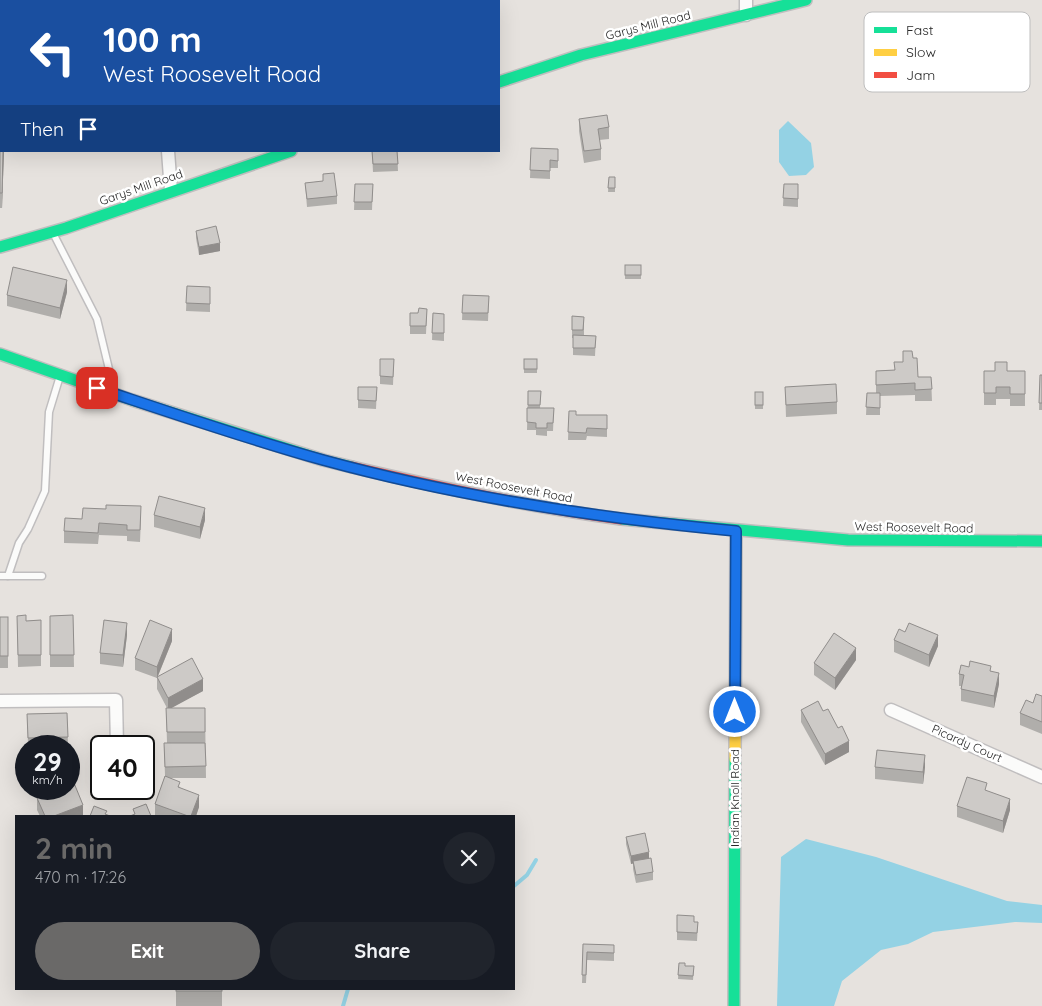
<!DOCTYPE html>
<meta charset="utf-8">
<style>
body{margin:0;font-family:Quicksand,sans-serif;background:#20242c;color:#f1f3f6;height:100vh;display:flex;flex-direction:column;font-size:19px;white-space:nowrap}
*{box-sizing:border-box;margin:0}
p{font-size:16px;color:#9ea1a6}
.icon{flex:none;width:28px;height:28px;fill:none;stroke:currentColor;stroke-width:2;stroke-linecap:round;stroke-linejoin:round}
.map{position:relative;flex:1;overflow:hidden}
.sheet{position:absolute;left:15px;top:815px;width:500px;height:175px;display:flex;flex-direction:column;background:#171b24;border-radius:0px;box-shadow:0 5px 20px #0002}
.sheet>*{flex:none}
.guide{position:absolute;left:0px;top:0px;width:500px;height:152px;box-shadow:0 5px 20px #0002;background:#1a4fa0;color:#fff;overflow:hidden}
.speed{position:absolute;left:15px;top:735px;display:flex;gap:10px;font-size:25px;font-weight:700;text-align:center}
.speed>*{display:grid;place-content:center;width:65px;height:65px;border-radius:50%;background:#171b24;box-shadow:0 5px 20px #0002;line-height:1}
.speed small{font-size:12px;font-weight:400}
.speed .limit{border:2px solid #111;border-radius:8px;background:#fff;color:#111}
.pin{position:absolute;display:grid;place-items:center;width:42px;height:42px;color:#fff;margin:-21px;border-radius:10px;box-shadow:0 2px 8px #0006}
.me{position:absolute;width:55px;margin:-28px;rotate:0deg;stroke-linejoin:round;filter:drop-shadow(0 0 4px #0008)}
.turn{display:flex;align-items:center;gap:18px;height:105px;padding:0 20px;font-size:22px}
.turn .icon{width:65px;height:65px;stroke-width:2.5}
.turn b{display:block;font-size:35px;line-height:42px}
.then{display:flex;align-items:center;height:48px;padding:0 20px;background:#0003;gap:10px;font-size:19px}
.round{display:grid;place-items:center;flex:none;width:52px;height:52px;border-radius:26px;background:#20242c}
.overview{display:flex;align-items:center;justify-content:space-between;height:85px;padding:0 20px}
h1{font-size:30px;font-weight:700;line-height:38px;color:#6a6968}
.button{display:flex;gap:10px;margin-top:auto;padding:10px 20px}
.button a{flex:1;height:58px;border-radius:30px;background:#6a6968;color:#fff;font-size:20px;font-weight:700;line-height:58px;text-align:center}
.button a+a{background:#20242c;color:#f1f3f6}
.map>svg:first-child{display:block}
</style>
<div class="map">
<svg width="1042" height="1006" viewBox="0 0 1042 1006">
<rect width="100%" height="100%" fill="#e6e2de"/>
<g fill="#94d2e4">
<path d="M788,121L811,143L814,167L806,175L789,176L779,162V130Z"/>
<path d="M806,839L876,857L1007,901L1042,905V923L1015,922L933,932L908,944L881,950L842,981L834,1006H777L781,857Z"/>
</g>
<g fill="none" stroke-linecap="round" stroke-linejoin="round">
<g stroke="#94d2e4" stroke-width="4">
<path d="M514,886L527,875L536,860"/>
<path d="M343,1006L348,989"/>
</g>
<g stroke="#c0bebf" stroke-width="9">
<g id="lane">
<path d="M53,233L97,319L114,390"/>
<path d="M0,576H42"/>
<path d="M8,576L19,543L28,529L45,491L49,412L60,376"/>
</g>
</g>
<g stroke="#c0bebf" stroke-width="15">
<g id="street">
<path d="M168,1V0"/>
<path d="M746,15V0"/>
<path d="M168,151L171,191"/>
<path d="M0,701L116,700L117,746"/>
<path d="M891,710L1042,777"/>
</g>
</g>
<g stroke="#c0bebf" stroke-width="14">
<g id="fast">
<path d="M499,82L581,55L806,0"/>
<path d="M0,247L66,228L291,151"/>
<path d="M0,354L132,400L323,460L352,467"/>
<path d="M621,519L848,540L1042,541"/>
<path d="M734,1006L735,759"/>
</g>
</g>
<g stroke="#c0bebf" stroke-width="14">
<path id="slow" d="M735,759L736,531"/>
</g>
<g stroke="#c0bebf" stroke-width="14">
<path id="jam" d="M352,467C441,488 530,507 621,519"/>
</g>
<use href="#lane" stroke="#fbfbfa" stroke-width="6"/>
<use href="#street" stroke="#fbfbfa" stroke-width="12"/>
<use href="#fast" stroke="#16e098" stroke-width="11"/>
<use href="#slow" stroke="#ffcf43" stroke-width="11"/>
<use href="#jam" stroke="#f24e42" stroke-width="11"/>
</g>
<g fill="#b0aeab">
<path d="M0,49L4,151L2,208H0Z"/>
<path d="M579,119L609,127V139L599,140L601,149V160L584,163L579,131Z"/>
<path d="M531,148L558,149V168H550V179L530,178Z"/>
<path d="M372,151H397L398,171L373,172Z"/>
<path d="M323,174L337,196V204L307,207L305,183L323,181Z"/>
<path d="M609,177H615V192H608Z"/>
<path d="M355,184H373L372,210H354Z"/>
<path d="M784,184H798V207L783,206Z"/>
<path d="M196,231L220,251L199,255L196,238Z"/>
<rect x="625" y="265" width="16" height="14"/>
<path d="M187,286L210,287V312L186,311Z"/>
<path d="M67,292L60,319L7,306V295Z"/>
<path d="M463,295L489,296L488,321L462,320Z"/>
<path d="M427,309L426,334H410V313H418Z"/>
<path d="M433,313L444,314V341L432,340Z"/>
<path d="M572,316L584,317V335L596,336L595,356L573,355V338H572Z"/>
<path d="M913,358L918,377H931L932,401H915V395L880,396V415H866L867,393H876V371L894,370L903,362Z"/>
<path d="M380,359H394L393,385L380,384Z"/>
<rect x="524" y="359" width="13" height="14"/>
<path d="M984,371H1025V406H1010V399H996V405H984Z"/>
<path d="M1040,375H1042V410H1039Z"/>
<path d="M358,387H377L376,409L358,408Z"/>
<path d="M785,387L837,402V414L786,417Z"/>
<path d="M528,391H541L540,408H554L553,431H547V436L536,435V430H527Z"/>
<rect x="755" y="392" width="8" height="17"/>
<path d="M569,411L576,415H607V437L587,436L586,440H568Z"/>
<path d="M154,515L205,520L200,539L154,527Z"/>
<path d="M141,518L140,542L127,541V536L99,535L98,544L64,543V531L82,519Z"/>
<path d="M73,615L74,667H50V616Z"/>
<path d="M17,616L26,621L41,620V666L18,667Z"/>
<rect x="0" y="617" width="8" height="51"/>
<path d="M905,632L938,646L929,667L894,652V640Z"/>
<path d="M127,635L123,667L100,664V653Z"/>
<path d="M172,641L158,676L203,691L170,708H205L206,778H171L199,807L196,816H158L155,815V804L165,776L164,743H167L166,708H167L157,689V678L135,670V658Z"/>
<path d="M856,660L835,690L814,675V663Z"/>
<path d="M991,671L999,684L994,708L961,701V686H959V674Z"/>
<path d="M1042,696V734L1020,725V713Z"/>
<path d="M801,710L823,711L849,752L825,765L801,722Z"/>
<path d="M67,713L68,746H28L27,714Z"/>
<path d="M69,750L72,773V784L83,816H40L37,810V798L69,789Z"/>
<path d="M875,767H925L923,784L875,779Z"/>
<path d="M987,791L1010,810L1003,833L957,817V806Z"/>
<path d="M626,837L649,858L653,872V880L636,883L633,869V863L631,864L626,844Z"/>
<path d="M677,915L694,922H698L697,941L677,940Z"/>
<path d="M583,944L614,945V961L587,960L586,983H582Z"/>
<path d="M679,963L685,966H694L693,980L678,979Z"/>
<rect x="176" y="989" width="46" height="17"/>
</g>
<g fill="#908d8b">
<path d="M3,151H4L2,208V193Z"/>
<path d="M220,243V251L199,255V247Z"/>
<path d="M67,280V292L60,319V308Z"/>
<path d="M205,508V520L200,539V527Z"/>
<path d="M127,623V635L123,667V655Z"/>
<path d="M172,629V641L157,678V667Z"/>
<path d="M938,635V646L929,667V655Z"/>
<path d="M856,648V660L835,690V678Z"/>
<path d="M999,673V684L994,708V696Z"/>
<path d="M203,679V691L168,710V698Z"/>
<path d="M849,741V752L825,765V754Z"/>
<path d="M925,755V767L923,784V772Z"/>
<path d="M199,795V807L196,816H191Z"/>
<path d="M1010,799V810L1003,833V821Z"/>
<path d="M83,805V816H54Z"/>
<path d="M649,852V860L631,864V856Z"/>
</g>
<g fill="#cdcac7" stroke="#908d8b">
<path d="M0,49H1V151H3L2,193H0Z"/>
<path d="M607,115L609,127L598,129L601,149L584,151L579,119Z"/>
<path d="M531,148L558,149V161L550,160V171L530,170Z"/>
<path d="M372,151H397L398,164H373Z"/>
<path d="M334,173L337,196L307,199L305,183L323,181V174Z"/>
<path d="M609,177H615V188H608Z"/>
<path d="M355,184H373L372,202H354Z"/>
<path d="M784,184H798V199L783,198Z"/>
<path d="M216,226L220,243L199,247L196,231Z"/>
<rect x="625" y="265" width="16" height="10"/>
<path d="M13,267L67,280L60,308L7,295Z"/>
<path d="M187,286L210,287V304L186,303Z"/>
<path d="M463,295L489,296L488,313H462Z"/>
<path d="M419,308L427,309L426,326H410V313H418Z"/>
<path d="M433,313L444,314V333H432Z"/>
<path d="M572,316L584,317L583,330H572Z"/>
<path d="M573,335L596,336L595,348H573Z"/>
<path d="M903,351H912L913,358H917L918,377H931L932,389L915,390V383L876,385V371L895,370L894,362H903Z"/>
<path d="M380,359H394L393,377L380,376Z"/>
<rect x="524" y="359" width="13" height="10"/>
<path d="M995,362H1007V371H1025V394H1010V387H996V393H984V371H995Z"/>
<path d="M1040,375H1042V403H1039Z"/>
<path d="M836,384L837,402L786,405L785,387Z"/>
<path d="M358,387H377L376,401L358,400Z"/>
<path d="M528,391H541L540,405H528Z"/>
<rect x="755" y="392" width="8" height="13"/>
<path d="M867,393H880V408L866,407Z"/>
<path d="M527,408H554L553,423H547V428H536V423L527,422Z"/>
<path d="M569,411H576V415H607V429L587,428L586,433L568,432Z"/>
<path d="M159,496L205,508L200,527L154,515Z"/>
<path d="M106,505L141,506L140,530H127V525L99,523L98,533L64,531L65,518L82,519L83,508L106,509Z"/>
<path d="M26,615V621L41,620V655H18L17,616Z"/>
<path d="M73,615L74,655H50V616Z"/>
<rect x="0" y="617" width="8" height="39"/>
<path d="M104,620L127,623L123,655L100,653Z"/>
<path d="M150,620L172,629L157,667L135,658Z"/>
<path d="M909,623L938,635L929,655L894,640L899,629L905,632Z"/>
<path d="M834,633L856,648L835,678L814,663Z"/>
<path d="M192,658L203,679L168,698L157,677Z"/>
<path d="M970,661L991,666L990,671L999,673L994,696L961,689L964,675L959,674L961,665L969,667Z"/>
<path d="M1036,694L1042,696V722L1020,713L1026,700L1033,703Z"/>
<path d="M818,701L823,711L828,709L838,728L842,726L849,741L825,754L801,710Z"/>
<path d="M166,708H205V732H167Z"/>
<path d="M67,713L68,737L28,738L27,714Z"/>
<path d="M164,743H205L206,766L165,767Z"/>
<path d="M69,750L72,773L69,774Z"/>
<path d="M877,750L925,755L923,772L875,767Z"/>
<path d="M165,776L180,782L178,787L199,795L191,816H188L155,804Z"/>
<path d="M967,777L987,783L985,790L1010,799L1003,821L957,806Z"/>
<path d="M74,783L83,805L54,816H45L37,798L60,789H69V785Z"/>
<path d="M146,804L151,816H130L135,814L133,809Z"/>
<path d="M94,806L107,811L105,814L110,816H90Z"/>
<path d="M645,833L649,852L631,856L626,837Z"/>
<path d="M651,858L653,872L636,875L633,861Z"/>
<path d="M677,915L694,916V922H698L697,933L677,932Z"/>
<path d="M583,944L614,945V953L587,952L586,975H582Z"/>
<path d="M679,963H685V966H694L693,976L678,975Z"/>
<rect x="176" y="989" width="46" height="2"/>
</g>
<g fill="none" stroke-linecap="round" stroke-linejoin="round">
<g stroke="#114b97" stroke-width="12">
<path id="route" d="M97,388C172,413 247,439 323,460C458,497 597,518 736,531L735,712"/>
</g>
<use href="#route" stroke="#1a73e8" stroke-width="9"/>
</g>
<g text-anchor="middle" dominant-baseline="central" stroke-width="5" stroke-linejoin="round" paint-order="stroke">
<g font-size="12" fill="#282828" stroke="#fff">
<text transform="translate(648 25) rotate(-14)">Garys Mill Road</text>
<text transform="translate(141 187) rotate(-19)">Garys Mill Road</text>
<text transform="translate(514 487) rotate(11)">West Roosevelt Road</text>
<text transform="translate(914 527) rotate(1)">West Roosevelt Road</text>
<text transform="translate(967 743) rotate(24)">Picardy Court</text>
<text transform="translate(734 798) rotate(-90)">Indian Knoll Road</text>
</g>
</g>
<rect x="864" y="12" width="166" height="80" rx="8" fill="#fff" stroke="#bebebe" stroke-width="1"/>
<rect x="874" y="27" width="23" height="6" fill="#16e098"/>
<rect x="874" y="49" width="23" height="7" fill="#ffcf43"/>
<rect x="874" y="72" width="23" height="6" fill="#f24e42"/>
<g font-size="14" fill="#282828">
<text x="906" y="35">Fast</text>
<text x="906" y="57">Slow</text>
<text x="906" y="80">Jam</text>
</g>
</svg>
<div class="speed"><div>29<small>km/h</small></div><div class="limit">40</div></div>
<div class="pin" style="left:97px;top:388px;background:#d93025"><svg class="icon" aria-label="arrive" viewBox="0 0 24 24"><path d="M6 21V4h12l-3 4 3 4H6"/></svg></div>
<svg class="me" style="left:735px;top:712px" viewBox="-20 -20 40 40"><circle r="17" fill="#1a73e8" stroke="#fff" stroke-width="3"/><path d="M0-11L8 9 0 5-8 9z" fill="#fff"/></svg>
<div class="guide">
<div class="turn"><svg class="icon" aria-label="left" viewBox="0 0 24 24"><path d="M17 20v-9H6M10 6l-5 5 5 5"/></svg><div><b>100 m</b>West Roosevelt Road</div></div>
<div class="then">Then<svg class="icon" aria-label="arrive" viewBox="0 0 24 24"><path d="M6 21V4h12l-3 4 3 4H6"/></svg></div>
</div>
<section class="sheet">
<div class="overview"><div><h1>2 min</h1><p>470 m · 17:26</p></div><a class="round"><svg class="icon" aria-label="close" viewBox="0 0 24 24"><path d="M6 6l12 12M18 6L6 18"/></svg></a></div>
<div class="button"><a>Exit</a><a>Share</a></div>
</section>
</div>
